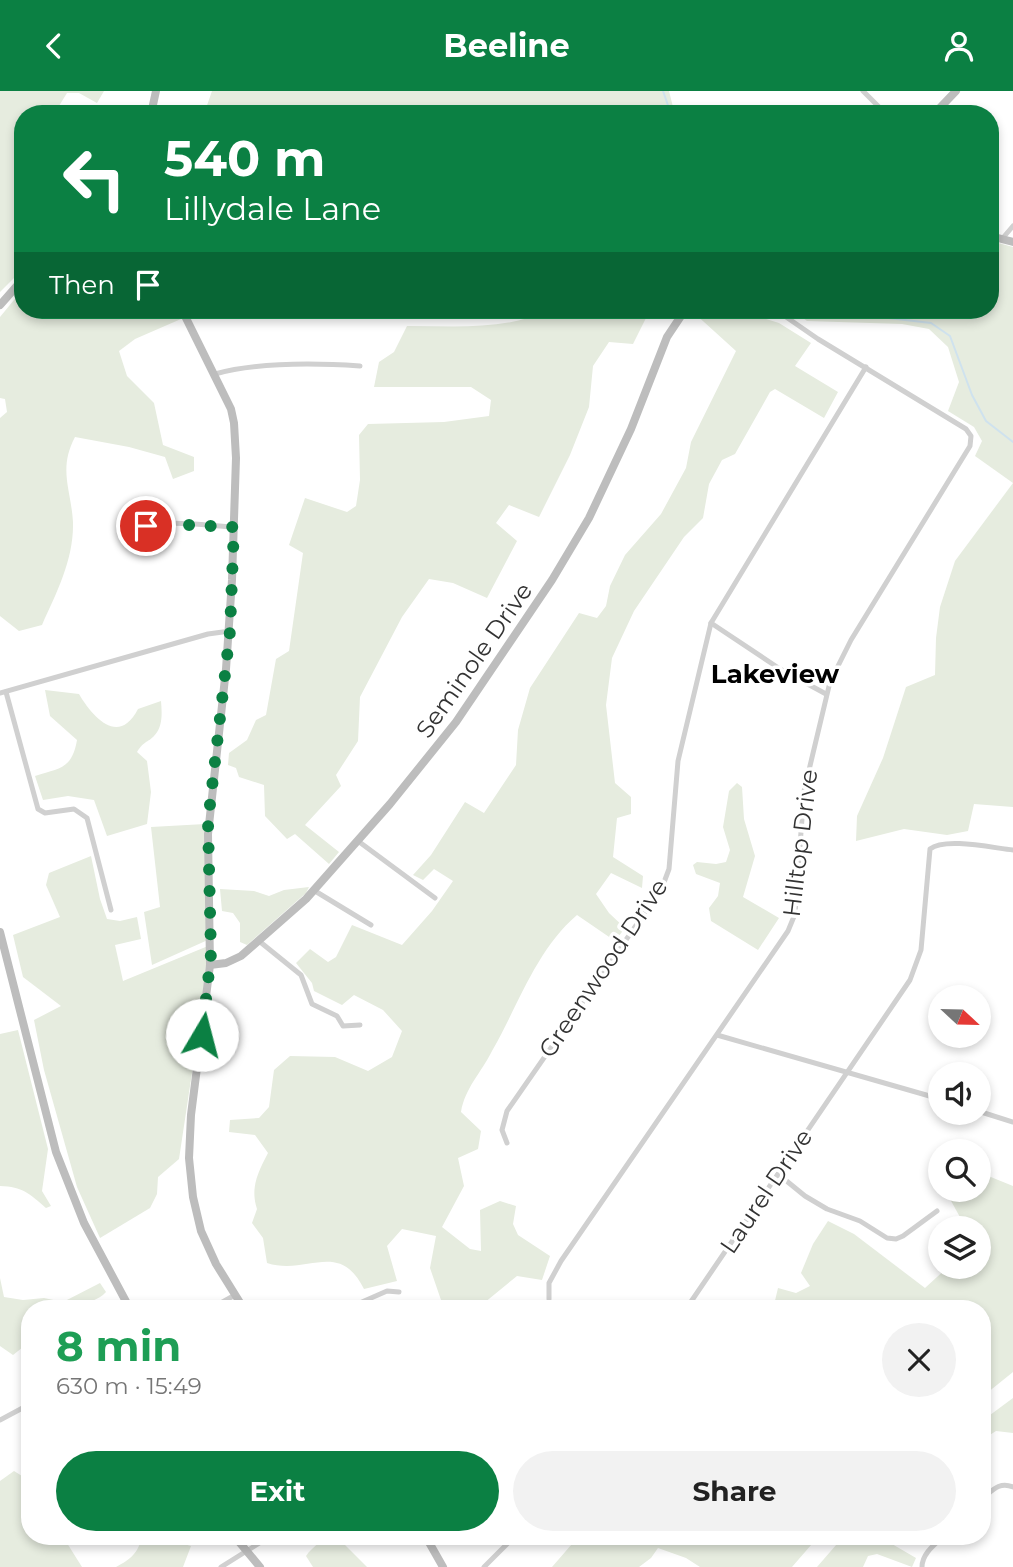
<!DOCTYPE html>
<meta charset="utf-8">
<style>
body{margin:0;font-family:Montserrat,sans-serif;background:#f2f2f2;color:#222;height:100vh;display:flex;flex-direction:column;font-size:26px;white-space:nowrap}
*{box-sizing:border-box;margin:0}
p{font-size:23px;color:#767676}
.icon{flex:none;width:38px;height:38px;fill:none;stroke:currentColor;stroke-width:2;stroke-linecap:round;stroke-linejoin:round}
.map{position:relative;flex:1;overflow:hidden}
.sheet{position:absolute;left:21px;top:1209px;width:970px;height:245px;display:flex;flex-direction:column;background:#fff;border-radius:28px;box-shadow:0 4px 10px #0003}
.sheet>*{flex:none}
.hud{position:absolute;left:14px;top:14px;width:985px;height:214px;border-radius:28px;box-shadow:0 4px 10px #0003;background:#0b8043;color:#fff;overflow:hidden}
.needle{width:46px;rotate:112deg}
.buttons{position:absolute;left:928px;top:894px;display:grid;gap:14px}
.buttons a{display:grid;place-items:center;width:63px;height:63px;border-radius:50%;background:#fff;box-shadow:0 4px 10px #0003;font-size:35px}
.pin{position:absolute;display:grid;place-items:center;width:60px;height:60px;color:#fff;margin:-30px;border:4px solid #fff;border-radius:50%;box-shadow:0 2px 7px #0007}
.me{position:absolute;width:77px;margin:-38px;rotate:8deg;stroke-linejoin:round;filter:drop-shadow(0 0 5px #0008)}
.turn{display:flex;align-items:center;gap:24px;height:147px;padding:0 35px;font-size:32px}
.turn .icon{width:91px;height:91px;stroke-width:2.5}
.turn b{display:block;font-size:49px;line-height:60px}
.then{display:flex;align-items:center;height:66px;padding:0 35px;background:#0003;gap:14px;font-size:26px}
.round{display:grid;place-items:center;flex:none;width:74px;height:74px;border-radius:37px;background:#f2f2f2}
.headline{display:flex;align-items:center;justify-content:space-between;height:119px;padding:0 35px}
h1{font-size:42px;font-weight:700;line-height:52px;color:#1e9e55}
.button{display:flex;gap:14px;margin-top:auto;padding:14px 35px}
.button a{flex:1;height:80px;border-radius:42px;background:#0b8043;color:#fff;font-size:28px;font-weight:700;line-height:80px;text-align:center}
.button a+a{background:#f2f2f2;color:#222}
header{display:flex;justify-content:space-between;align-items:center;height:91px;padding:0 35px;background:#0b8043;color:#fff;font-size:32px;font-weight:700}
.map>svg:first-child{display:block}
</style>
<header><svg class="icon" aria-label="back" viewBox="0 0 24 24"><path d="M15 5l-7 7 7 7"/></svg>Beeline<svg class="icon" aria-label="person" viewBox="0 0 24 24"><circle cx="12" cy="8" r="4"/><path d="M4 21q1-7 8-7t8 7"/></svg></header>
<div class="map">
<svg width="1013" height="1476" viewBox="0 0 1013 1476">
<rect width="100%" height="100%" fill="#fff"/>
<g fill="#e6ecdf">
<path d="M0,0H104L97,12L79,2H67L54,23H23V178L0,201Z"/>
<path d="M212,0H669L673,16L684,23H204Z"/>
<path d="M991,150L1013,156V716L974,713L968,740L947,744L904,738L856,750L857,725L883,667L906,596L935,584L936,547L940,516L955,470L1013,392L975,365L982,350L974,336L948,320L959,291L948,256L929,238L902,233L807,230L793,219H990Z"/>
<path d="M23,198V219H177L181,228L135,248L119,260L127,285L154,312L163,354L194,366V380L173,388L165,366L129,356L75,346C58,378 71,398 73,431C74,468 57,501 42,534L19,540L0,525V327L7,321L5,308L0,307V226Z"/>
<path d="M549,219H650L633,253L609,251L593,275L589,316L570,364L539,426L509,414L496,432L517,450L487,507L453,492L429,488L402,526L360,606L358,650L336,684L341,695L305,734L339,761L329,773L295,743L287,748L265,725L264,694L239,686L236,677L228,674L229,662L247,649L256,629L266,624L276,568L289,560L303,462L289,454L305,407L347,421L356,415L360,389L359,344L368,333L444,331L489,325L491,309L471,296H374L379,271L394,261L407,235C455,235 505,240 549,219Z"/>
<path d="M700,219H746L750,223L779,232L811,252L795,275L838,301L824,327L775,298L770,301L735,363L722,369L709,393L703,427L684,446L634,520L612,567L606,614L615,692L631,706V723L617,727L613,766L643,785L642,797L611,782L596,803L609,822L625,837L615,850L577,824C536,859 518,915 492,960C481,982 465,997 461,1021L481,1040L478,1058L458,1067L464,1095L442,1136L470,1158L481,1160L480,1119L500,1110L516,1115L513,1133L518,1144L550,1165L542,1189L517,1185L484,1212L481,1218H437L441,1209L430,1177L436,1145L402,1138L387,1155L397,1190L364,1198C339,1148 307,1185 267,1172L263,1147L252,1132L257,1118C250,1097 258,1081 268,1062L255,1044L229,1041L230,1029L259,1027L269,1016L274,979L290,965L335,966L368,980L392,966L402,940L383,919L354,904L342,914L314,900L312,892L296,872L310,858L328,871L336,866L352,834L402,854L432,820L453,790L434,778L423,789L413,784L431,764L465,711L484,722L516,674L518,639L530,597L579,522L597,527L606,515L610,495L625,464L661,423L686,377L691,351L736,260L693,221Z"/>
<path d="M45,599L79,603C93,627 119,655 138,618L161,610C162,622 163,636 154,645C147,652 144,650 137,661L147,670L151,701L147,733L107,745L94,709L68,705L43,709L35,685C60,677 72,678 77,649L50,625Z"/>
<path d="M737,692L742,696L744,728L755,765L743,806L779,827L758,859L711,830L709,817L718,805L720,792L696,783L693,774L697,771L716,773L726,771L730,759L723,736L729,700Z"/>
<path d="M205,733L210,848L152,874L144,821L160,816L151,736Z"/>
<path d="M91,765L100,808L107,828L120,830L137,826L141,848L115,854L123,890L208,855L201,922L179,1068L158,1086L157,1103L150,1117L100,1147L77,1096L44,979L34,929L61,915L23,886L13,844L60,826L46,794L49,782Z"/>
<path d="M309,796L306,802L247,854L240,851V832L233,822L222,820L220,798L254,800L269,805L284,799Z"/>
<path d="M18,939L48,1058L42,1100L51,1115L46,1117C29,1102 23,1096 0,1095V943Z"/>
<path d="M978,1068L983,1069L981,1082L1013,1095V1281L982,1306V1218H773L778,1197L796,1202L810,1195L801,1182L813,1153L828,1130L854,1143L925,1197L948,1176H978V1138L966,1137L945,1099H978Z"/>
<path d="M0,1187L4,1206L23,1209L44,1207L63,1211L100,1192L106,1201C98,1210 88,1209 81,1218H30L28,1252L13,1264L0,1255Z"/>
<path d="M1013,1307V1342L996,1340L982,1349V1330Z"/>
<path d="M14,1380L30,1390V1446H68L65,1449L82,1476H0V1390Z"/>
<path d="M142,1446H158L191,1455L183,1476H116C131,1468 138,1462 142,1446Z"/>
<path d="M337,1446L367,1476H313L306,1465C313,1455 324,1447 337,1446Z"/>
<path d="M578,1446H818L792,1476H700L686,1467L658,1457L651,1467L639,1476H552Z"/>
<path d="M843,1446H880L916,1467L912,1476L877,1463L868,1465L863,1476H817Z"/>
</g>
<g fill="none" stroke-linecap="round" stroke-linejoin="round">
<g stroke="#cfe2ee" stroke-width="2">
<path d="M663,0L671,23"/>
<path d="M820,219L931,232L950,245L972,304L986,330L1013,351"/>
</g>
<g stroke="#d0d0d0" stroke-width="5">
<path d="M863,0L886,23"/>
<path d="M1002,148L1013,135"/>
<path d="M215,283C259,271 315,272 360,275"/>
<path d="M132,443C155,425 205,435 234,436"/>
<path d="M711,532L780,578L826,603"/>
<path d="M6,601L38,718L45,722L74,718L87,727L111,819"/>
<path d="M0,602L208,543L230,540"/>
<path d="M358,750L435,807"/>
<path d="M315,800L371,834"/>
<path d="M259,850L301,884L312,913L337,925L343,935L360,934"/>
<path d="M717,944L940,1008"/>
<path d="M978,1020L1013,1031"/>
<path d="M507,1052L502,1039L507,1020L653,810L663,794L669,778L678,670L711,532L866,276"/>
<path d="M778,1083L805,1105L827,1118L860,1130L887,1147L896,1148L903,1145L937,1120"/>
<path d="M549,1208V1192L561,1170L788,840L795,823L804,700L830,591L851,549L970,355L971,345L966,338L818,248L776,219"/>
<path d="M210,1218L235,1204"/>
<path d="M346,1218L387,1200L399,1201"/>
<path d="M686,1218L910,889L921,859L930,758C945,746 993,757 1013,759"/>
<path d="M0,1329L30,1313"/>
<path d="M982,1408C992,1400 999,1390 1013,1396"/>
<path d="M221,1476L269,1446"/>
<path d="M484,1476L514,1446"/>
<path d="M922,1476C922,1463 934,1454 943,1446"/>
</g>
<g stroke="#bdbdbd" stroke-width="8">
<path d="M151,23L156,0"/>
<path d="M934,23L956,0"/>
<path d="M990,145L1013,151"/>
<path d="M0,214L23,188"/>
<path d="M182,219L231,318L234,332L236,367L232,489L226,578L208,743L210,874L191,1024L189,1067L193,1106L201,1140L216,1173L244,1218"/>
<path d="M0,841L56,1061L84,1132L130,1218"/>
<path d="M210,874L226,872L241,865L306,808L390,713L456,631L552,489L589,427L631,338L667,246L685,219"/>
<path d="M235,1446L260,1476"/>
<path d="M426,1446L443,1476"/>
</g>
</g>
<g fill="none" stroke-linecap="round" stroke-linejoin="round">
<path stroke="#0b8043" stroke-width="12" stroke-dasharray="0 21.6" d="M146,435L166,433L234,436L230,540L208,731L211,863L202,944"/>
</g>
<g text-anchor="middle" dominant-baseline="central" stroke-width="7" stroke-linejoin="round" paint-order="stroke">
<g font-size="24" fill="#333" stroke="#fff">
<text transform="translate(474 569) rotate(-55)">Seminole Drive</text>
<text transform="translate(800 752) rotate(-83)">Hilltop Drive</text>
<text transform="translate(603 877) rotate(-56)">Greenwood Drive</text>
<text transform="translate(766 1100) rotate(-56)">Laurel Drive</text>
</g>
<g font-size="26" font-weight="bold" fill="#000" stroke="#fff">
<text x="775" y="583">Lakeview</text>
</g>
</g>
</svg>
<div class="buttons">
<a><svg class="needle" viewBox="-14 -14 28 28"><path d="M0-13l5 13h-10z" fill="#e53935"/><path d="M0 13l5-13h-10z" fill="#767676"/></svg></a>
<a><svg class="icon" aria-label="sound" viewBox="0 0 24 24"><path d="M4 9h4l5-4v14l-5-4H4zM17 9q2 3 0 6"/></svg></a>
<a><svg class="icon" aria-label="search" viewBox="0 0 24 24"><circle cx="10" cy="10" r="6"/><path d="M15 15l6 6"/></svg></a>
<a><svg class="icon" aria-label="layers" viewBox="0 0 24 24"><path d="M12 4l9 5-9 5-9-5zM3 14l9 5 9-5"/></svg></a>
</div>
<div class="pin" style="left:146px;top:435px;background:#d93025"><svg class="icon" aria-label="arrive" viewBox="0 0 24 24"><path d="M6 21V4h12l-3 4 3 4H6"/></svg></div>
<svg class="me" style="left:202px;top:944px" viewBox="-20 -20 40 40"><circle r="19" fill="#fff"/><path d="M0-13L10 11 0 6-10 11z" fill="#0b8043"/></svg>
<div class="hud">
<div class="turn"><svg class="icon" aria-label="left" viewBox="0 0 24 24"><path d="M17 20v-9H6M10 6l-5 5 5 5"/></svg><div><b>540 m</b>Lillydale Lane</div></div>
<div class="then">Then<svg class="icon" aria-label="arrive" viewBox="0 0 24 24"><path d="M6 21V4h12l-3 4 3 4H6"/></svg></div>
</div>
<section class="sheet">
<div class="headline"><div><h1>8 min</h1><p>630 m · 15:49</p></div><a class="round"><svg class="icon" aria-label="close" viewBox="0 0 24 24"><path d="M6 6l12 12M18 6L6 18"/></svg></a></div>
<div class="button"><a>Exit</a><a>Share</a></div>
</section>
</div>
